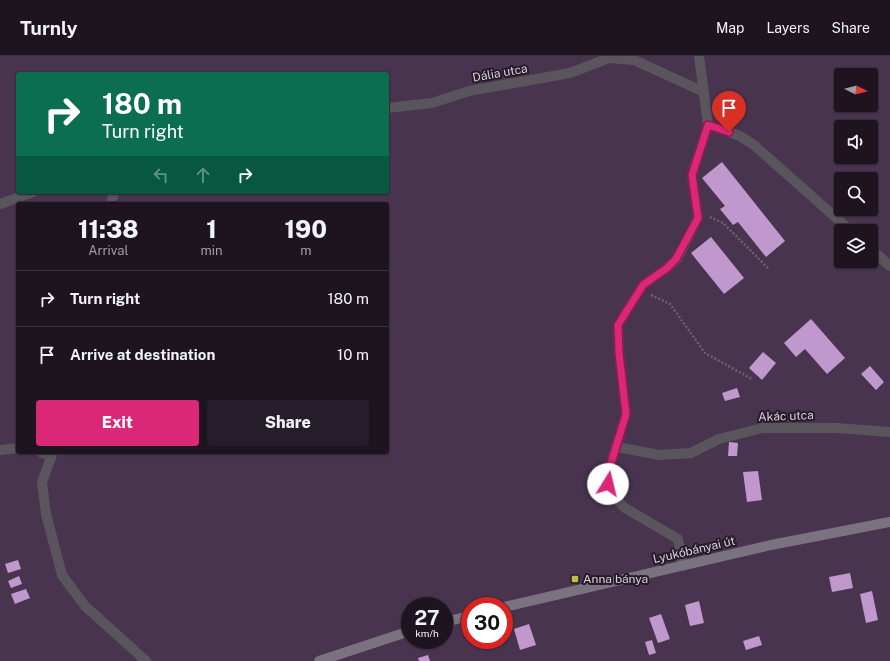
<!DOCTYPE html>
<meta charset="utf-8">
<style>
body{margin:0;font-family:"Public Sans",sans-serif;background:#251d29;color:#f1f3f6;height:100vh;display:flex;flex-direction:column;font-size:15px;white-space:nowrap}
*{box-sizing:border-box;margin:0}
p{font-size:13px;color:#a09ea5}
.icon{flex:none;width:22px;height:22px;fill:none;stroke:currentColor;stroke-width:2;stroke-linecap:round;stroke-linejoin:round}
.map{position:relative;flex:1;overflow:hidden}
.sheet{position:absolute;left:16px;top:146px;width:373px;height:252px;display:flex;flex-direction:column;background:#1d1420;border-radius:4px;box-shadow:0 1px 3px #0004,0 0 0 1px #3b333e}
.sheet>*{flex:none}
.guide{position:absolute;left:16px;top:16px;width:373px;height:122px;border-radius:4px;box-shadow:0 1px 3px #0004,0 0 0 1px #3b333e;background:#0b6e4f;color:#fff;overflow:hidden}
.needle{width:26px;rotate:96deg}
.fabs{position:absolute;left:834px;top:12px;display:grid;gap:8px}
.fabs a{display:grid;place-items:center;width:44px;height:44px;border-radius:4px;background:#1d1420;box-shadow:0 1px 3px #0004,0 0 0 1px #3b333e;font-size:20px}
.speed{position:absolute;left:401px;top:541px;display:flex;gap:8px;font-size:20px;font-weight:700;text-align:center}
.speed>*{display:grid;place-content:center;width:52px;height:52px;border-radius:50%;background:#1d1420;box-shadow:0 1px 3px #0004,0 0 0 1px #3b333e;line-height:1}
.speed small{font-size:10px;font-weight:400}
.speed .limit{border:6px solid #d22;background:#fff;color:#111}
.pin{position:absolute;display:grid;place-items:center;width:34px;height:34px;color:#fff;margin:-41px -17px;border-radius:50% 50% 50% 0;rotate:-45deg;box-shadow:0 0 4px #0007}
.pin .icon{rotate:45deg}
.me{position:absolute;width:44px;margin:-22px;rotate:9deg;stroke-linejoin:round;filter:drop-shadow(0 0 3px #0008)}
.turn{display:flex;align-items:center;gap:14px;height:84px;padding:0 20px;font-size:18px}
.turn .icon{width:52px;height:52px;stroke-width:2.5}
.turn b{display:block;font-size:28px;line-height:34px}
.lanes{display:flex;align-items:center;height:38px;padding:0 20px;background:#0003;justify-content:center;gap:20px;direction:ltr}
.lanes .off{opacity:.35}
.eta{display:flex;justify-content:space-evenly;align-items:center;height:68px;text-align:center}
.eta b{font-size:24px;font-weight:800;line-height:28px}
.button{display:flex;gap:8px;margin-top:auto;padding:8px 20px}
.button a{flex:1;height:46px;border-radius:4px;background:#db2777;color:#fff;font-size:16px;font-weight:800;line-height:46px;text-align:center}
.button a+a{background:#251d29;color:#f1f3f6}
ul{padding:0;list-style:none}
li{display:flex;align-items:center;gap:12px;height:56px;padding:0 20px;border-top:1px solid #3b333e}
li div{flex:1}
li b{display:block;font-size:15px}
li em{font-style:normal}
header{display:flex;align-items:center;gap:24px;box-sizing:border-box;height:56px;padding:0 20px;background:#1d1420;border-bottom:1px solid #3b333e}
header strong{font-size:19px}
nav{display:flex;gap:22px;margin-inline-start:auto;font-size:14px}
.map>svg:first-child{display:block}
</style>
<header>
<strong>Turnly</strong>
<nav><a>Map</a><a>Layers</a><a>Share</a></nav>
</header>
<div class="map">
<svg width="890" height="605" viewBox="0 0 890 605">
<rect width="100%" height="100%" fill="#271b2b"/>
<path fill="#493450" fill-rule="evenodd" d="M0,0H890V605H0ZM18,18H387V136H18ZM841,19H871V49H841ZM841,71H871V101H841ZM841,123H871V153H841ZM18,148H387V396H18ZM841,175H871V205H841ZM410,550H444V584H410ZM470,550H504V584H470Z"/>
<g fill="#c098cd">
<path d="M722,106L785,185L766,201L738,166L733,169L720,153L725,150L702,122Z"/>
<path d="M711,181L744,222L724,238L691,197Z"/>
<path d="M811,263L845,302L827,318L805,293L796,301L784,287Z"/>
<path d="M763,296L776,307L762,324L749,312Z"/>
<path d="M870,310L884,326L876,334L861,318Z"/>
<path d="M737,332L740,341L725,345L722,337Z"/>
<path d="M729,386L738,387L737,400H728Z"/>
<path d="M758,415L762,444L747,446L743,416Z"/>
<path d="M18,504L21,513L8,517L5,508Z"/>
<path d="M850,517L853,532L832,536L829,521Z"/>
<path d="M19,520L22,528L11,532L8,525Z"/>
<path d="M26,533L30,542L15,548L11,538Z"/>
<path d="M872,535L878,564L866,567L860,538Z"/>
<path d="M699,545L704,567L690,570L685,549Z"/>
<path d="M661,558L670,583L658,587L649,562Z"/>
<path d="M529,568L536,589L520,594L514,573Z"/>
<path d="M759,580L762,589L746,594L743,585Z"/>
<path d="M652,584L656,597L649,599L645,586Z"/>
<path d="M428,599L430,605H419L418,602Z"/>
</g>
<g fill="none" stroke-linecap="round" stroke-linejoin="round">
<g stroke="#6c6270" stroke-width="2.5" stroke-dasharray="2 2" stroke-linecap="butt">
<path d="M710,161L723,167L769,213"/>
<path d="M651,239L670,248L705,297L752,323"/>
</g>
<g stroke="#5a545d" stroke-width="10">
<path d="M387,52L432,47L469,35L570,17L609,2L634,4L704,36"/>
<path d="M708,69L740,80L754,89L851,175"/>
<path d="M0,148L33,136"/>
<path d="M111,148L114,136"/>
<path d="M871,193L890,210"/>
<path d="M617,391L659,399L691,397L719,383L762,372H837L890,376"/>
<path d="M0,394L18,392"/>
<path d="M40,396L51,400"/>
<path d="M53,396L42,426L46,458L62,519L85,550L146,605"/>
<path d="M683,510L678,483L625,452L614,441L608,428V417L626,358L619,297L618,269L643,229L667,212L677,203L698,162L692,119L708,69L699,0"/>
</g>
<g stroke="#7b727f" stroke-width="10">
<path d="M504,551L771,489L890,466"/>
<path d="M444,566L470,560"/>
<path d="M319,605L410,575"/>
</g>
</g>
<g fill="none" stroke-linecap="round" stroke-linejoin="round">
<g stroke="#8e194d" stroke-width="10">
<path id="route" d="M608,428V417L626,358L619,297L618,269L643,229L667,212L676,203L698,162L692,119L708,69L729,76"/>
</g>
<use href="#route" stroke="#db2777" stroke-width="7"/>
</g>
<rect fill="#c1bd40" stroke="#271b2b" stroke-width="1.5" x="571" y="519" width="8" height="8" rx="2"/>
<g text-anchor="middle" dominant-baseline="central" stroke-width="4" stroke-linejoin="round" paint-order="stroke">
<g font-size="12" fill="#d8d0db" stroke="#271b2b">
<text transform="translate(500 17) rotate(-10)">Dália utca</text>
<text transform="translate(786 360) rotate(-2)">Akác utca</text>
<text transform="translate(694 494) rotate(-13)">Lyukóbányai út</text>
</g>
<g font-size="12" fill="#d8d0db" stroke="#271b2b" text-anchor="start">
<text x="583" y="523">Anna bánya</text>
</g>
</g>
</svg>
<div class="fabs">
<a><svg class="needle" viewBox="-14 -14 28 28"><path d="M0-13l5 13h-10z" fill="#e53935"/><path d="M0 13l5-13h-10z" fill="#a09ea5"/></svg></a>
<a><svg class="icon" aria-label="sound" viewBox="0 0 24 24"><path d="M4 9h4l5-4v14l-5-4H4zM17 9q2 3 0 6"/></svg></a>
<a><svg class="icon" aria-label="search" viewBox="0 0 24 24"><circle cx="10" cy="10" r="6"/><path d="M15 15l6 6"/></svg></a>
<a><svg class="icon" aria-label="layers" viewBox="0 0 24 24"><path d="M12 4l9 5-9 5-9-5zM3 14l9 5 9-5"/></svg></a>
</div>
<div class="speed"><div>27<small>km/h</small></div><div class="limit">30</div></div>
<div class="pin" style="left:729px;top:76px;background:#d93025"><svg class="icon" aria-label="arrive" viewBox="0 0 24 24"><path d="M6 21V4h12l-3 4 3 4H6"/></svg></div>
<svg class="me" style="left:608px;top:428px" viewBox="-20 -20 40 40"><circle r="19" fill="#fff"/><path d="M0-13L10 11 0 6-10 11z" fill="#db2777"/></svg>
<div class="guide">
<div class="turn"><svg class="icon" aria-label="right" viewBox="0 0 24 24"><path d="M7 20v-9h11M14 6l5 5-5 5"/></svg><div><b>180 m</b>Turn right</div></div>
<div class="lanes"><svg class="icon off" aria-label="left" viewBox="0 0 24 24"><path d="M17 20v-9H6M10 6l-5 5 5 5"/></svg><svg class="icon off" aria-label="ahead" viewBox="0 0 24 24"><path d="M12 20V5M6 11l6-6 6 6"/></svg><svg class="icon" aria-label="right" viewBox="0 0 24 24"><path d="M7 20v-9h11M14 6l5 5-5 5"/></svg></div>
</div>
<section class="sheet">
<div class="eta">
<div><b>11:38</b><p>Arrival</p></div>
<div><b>1</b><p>min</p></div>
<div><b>190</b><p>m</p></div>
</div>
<ul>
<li><svg class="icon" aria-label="right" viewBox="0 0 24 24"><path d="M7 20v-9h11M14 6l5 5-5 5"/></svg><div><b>Turn right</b></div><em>180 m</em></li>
<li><svg class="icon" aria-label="arrive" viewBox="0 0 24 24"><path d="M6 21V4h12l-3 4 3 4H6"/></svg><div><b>Arrive at destination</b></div><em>10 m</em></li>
</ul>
<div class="button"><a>Exit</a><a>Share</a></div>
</section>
</div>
